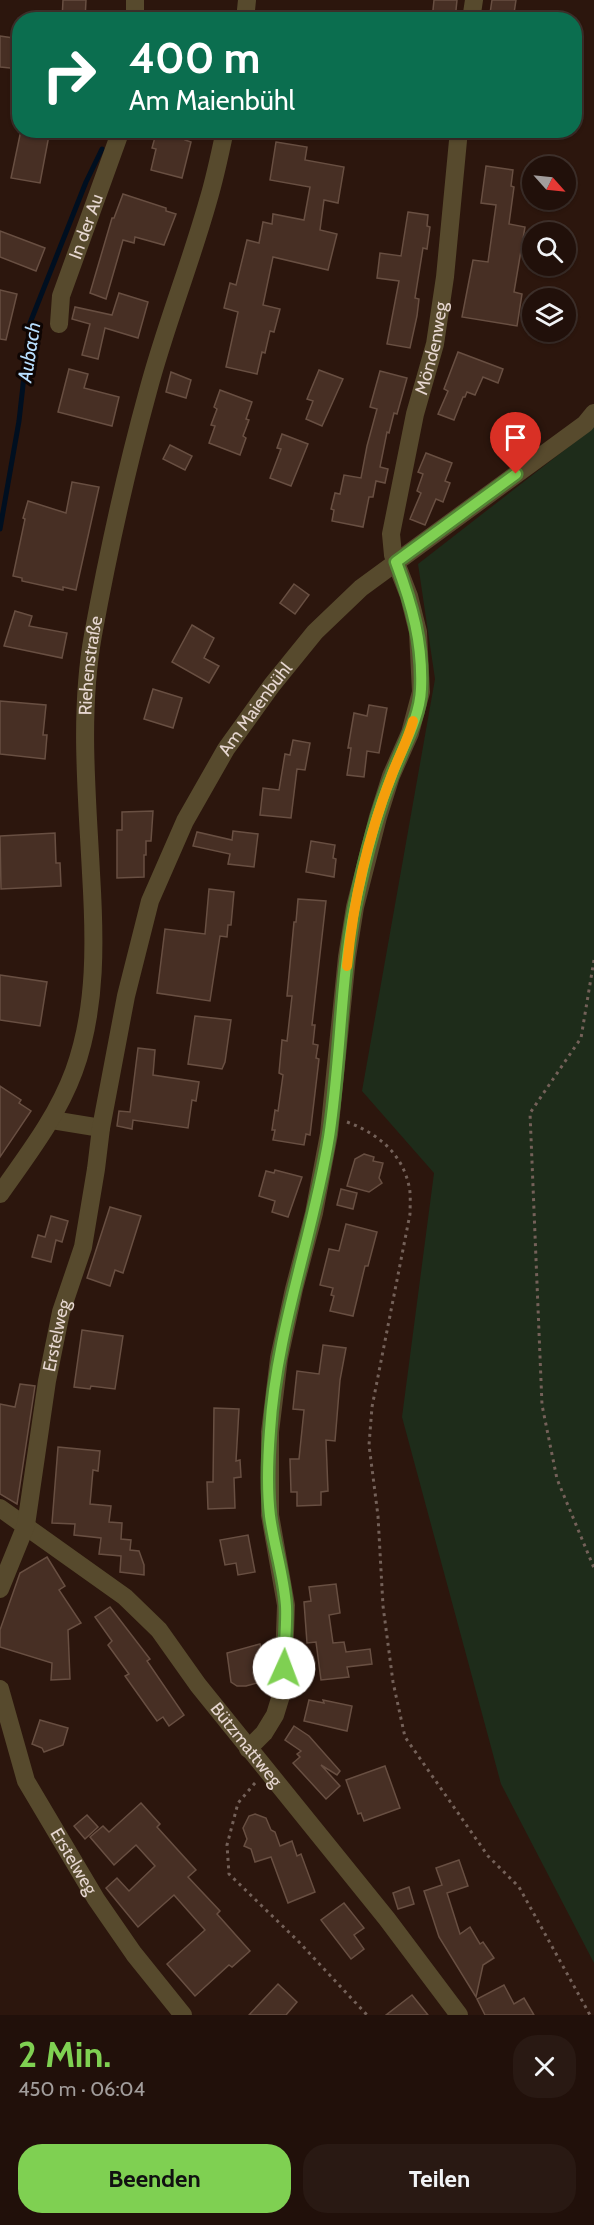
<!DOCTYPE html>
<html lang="de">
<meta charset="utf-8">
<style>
body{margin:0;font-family:Cabin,sans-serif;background:#291913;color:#f1f3f6;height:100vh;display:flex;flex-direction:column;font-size:22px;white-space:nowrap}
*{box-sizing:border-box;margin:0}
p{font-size:20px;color:#a29d9c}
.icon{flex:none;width:33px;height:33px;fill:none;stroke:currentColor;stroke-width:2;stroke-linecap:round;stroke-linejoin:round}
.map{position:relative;height:2015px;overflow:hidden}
.side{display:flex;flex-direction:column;background:#21100a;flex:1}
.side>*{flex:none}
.guide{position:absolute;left:12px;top:12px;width:570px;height:126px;border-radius:24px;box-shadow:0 2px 4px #0004,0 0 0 2px #3e302b;background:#0b6e4f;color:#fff;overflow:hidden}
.needle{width:39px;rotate:117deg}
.buttons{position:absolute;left:522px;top:156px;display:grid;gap:12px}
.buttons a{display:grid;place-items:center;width:54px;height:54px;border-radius:50%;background:#21100a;box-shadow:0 2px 4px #0004,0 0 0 2px #3e302b;font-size:30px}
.pin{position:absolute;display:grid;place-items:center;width:51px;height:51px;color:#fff;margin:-62px -26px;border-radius:50% 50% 50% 0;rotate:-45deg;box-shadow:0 0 6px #0007}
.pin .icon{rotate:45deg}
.me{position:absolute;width:66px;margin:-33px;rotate:2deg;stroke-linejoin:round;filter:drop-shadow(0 0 4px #0008)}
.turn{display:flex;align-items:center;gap:21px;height:126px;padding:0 18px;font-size:27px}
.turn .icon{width:78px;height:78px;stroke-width:2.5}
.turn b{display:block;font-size:42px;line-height:51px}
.round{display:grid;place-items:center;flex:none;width:63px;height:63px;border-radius:24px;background:#291913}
.headline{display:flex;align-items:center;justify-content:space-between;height:102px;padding:0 18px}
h1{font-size:36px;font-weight:800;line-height:45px;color:#7fd052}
.action{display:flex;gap:12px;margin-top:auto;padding:12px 18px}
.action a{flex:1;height:69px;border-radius:24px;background:#7fd052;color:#111;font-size:24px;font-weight:800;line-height:69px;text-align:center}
.action a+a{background:#291913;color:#f1f3f6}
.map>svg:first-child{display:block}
</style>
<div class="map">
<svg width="594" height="2015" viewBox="0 0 594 2015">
<rect width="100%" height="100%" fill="#2c160d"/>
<path fill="#1e2c1a" d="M594,427V1963L501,1784L402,1417L434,1173L362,1091L435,679L418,564Z"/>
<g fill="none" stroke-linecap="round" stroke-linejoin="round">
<path stroke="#000f20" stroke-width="5" d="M0,529L19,421L30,323L86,182L102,149"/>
</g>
<g fill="#472f24" stroke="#684f42" stroke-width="1.5">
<path d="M63,0H86L85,20H62Z"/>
<path d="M434,0H457L455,20H432Z"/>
<path d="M492,0H516L513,20H489Z"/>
<path d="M0,36L20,39V69L0,67Z"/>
<path d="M21,130H50L40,183L11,178Z"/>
<path d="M157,130H187L185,140L191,142L182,178L151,170L156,149L152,148Z"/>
<path d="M276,142L307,147L305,160L344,167L338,203L324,200L320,230L337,234L328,270L273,257L263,305L280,309L274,332L270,331L265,353L262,352L257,374L226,367L238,312L224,308L230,283L236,285L247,240L259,243L263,222L272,224L273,214L304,220L310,187L270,180Z"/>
<path d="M486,166L513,170L511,186L514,187L509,224L525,227L514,292L522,294L517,326L462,317L473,260L488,262L496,205L481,203Z"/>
<path d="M123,194L166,208V211L176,214L164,245L135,237L134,243L123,240L106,299L90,293L112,218H114Z"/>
<path d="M408,212L428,215L427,226L430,227L427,249L423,248L415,298L419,299L417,316L410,348L387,344L399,281L377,278L380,253L401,256Z"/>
<path d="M0,231L45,248L36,271L0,257Z"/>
<path d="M0,290L17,294L6,340L0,339Z"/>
<path d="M119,293L148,302L138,338L105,328L98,359L82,355L90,324L72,319L75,307L112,315Z"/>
<path d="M458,352L503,369L498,383L483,377L475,395L467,392L465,397H463L454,420L438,414L448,391L444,389Z"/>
<path d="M69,369L88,374L84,388L119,397L112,426L58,412Z"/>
<path d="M319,370L343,379L322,426L306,419L313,401L307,399Z"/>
<path d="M380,371L407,378L397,414L394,413L389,433L387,432L380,467L388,469L385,483L376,481L373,497H369L363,527L332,521L334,510L331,509L335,493L340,494L344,475L361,478L367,446L377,409L370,407Z"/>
<path d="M171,372L191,380L186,398L166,392Z"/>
<path d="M220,390L252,402L246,419L249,420L243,436L246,438L240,455L209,443L215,426L211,425L217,409L214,407Z"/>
<path d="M282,434L308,444L291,486L270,478L281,449L277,448Z"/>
<path d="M170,445L192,456L185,470L163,459Z"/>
<path d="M426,453L452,463L445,481L450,483L443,502L436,499L425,525L410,519L421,493L417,491L423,474L418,472Z"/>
<path d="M72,482L99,487L76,590L63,587V590L22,581V578L13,576L25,519L23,518L28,501L66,513Z"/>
<path d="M294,584L309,595L295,614L280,603Z"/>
<path d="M15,611L32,616L29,626L67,633L62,658L4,646Z"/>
<path d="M192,625L214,638L204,658L219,666L209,683L172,662Z"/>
<path d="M153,689L182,698L173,728L144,719Z"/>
<path d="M0,701L46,705L43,735H47L45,759L0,754Z"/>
<path d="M369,705L387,708L379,753L367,751L364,777L347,775L351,748H348L354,713L367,716Z"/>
<path d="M293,740L310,743L305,770L297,769L291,818L260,815L263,788L279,790L285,754L290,755Z"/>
<path d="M153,811L151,841H146V855H144V877L117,878V830H122V812Z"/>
<path d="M233,831L258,834L254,867L228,864L230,854L193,846L197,832L232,840Z"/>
<path d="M55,833L56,863H60L61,886L1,889L0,836Z"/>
<path d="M311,841L335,845L333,858L336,859L334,877L306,872Z"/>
<path d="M209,889L234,892L231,925H228L227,937L220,936L210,1001L157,993L165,929L205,934Z"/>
<path d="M298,899L326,901L312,1025H315L313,1044L318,1045L316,1058L319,1059L310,1135L306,1134L304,1145L273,1140L275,1130H272L275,1110L278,1111L283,1075L279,1073L282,1040L287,1041L292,996H287L294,922H296Z"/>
<path d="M0,975L47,982L40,1026L0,1020Z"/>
<path d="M195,1016L231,1020L225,1062L222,1069L188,1064Z"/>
<path d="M138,1048L155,1050L153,1075L199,1082L196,1101L192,1100L188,1128L133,1120L132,1129L117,1126L119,1111L130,1112Z"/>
<path d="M0,1086L21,1100L19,1103L31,1111L0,1157Z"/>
<path d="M364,1154L374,1157L373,1161L383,1163L379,1178L382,1183L369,1192L347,1186L355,1159Z"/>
<path d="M275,1170L302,1177L288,1217L272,1212L275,1201L259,1196L266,1171L274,1173Z"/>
<path d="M341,1189L357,1193L353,1209L337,1205Z"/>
<path d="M110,1207L141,1216L123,1273L115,1270L110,1286L87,1278Z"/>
<path d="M51,1216L68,1221L62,1242L56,1240L51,1262L32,1257L38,1235L45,1237Z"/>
<path d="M346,1224L377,1232L368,1266H365L353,1316L330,1311L334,1296L331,1295L333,1288L320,1285L329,1249L339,1251Z"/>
<path d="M82,1330L123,1336L115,1389L91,1386L90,1389L74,1387Z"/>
<path d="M323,1345L346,1348L340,1380L335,1441L326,1440L328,1491L321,1492V1505L297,1506V1492H291L290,1459H299L304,1410L293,1409L297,1371L319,1374Z"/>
<path d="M20,1384L35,1386L17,1504L0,1494V1404L15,1407Z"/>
<path d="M214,1408L239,1409L236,1461L240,1460L241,1477L234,1478L235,1508L208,1509L207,1482H213Z"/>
<path d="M58,1447L100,1451L98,1471L93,1470L90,1504L111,1506L109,1522L122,1523L121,1539L131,1540L130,1550L139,1551L144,1565V1575L120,1572L121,1556L99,1554L101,1538L74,1535L75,1524L52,1523Z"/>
<path d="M248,1535L255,1572L238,1575L236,1563L225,1565L220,1540Z"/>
<path d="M47,1557L65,1586L59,1590L81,1623L68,1630L70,1679L51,1680L52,1663L0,1647V1630L20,1573Z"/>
<path d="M336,1584L340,1613L329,1615L333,1643L344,1642L346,1652L370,1649L372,1664L347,1667L349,1677L321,1680L316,1642L307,1643L304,1602L311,1601L309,1587Z"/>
<path d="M110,1607L150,1659L147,1661L184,1715L169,1726L163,1717L157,1721L125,1676L129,1674L108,1645L112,1641L95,1617Z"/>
<path d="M260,1644L264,1665L262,1667L264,1681L246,1686H237L231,1682L227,1653Z"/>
<path d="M309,1700L324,1703L323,1700L352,1706L347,1731L304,1721Z"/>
<path d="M40,1720L68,1728L63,1745L44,1752L42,1748L32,1744Z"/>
<path d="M294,1726L309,1736L340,1771L337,1775L321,1765L340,1786L326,1799L293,1763L300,1757L297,1754L301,1751L285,1740Z"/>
<path d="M385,1766L400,1808L364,1821L361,1813L358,1814L346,1780Z"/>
<path d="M141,1803L160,1824L157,1827L196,1870L188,1877L220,1911L217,1914L250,1951L232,1967L229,1965L195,1996L167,1964L205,1930L174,1895L138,1927L106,1888L117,1878L129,1891L155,1866L136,1845L114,1865L90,1837L103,1826L109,1832Z"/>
<path d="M255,1814L266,1818L271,1830L275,1832L280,1846L292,1841L297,1856L301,1854L315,1892L288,1903L271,1857L255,1862L251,1849L244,1846L247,1839L243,1828L249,1816Z"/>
<path d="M87,1815L98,1827L85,1839L74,1826Z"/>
<path d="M459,1860L468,1886L447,1893L460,1934L470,1927L480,1944L483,1942L494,1958L483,1965L476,1997L439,1937L424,1891L442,1885L436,1868Z"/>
<path d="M409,1887L414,1904L398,1909L393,1893Z"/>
<path d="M344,1903L364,1928L354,1935L364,1949L351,1959L321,1920Z"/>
<path d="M278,1984L297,2002L286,2015H249Z"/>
<path d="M504,1985L514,2004L524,1998L534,2015H485L477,1999Z"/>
<path d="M412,1995L428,2015H386Z"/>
</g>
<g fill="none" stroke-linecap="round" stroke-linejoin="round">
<g stroke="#746159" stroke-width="3" stroke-dasharray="3 4.5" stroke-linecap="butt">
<path d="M594,960L581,1038L530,1113L542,1405L557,1479L594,1568"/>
<path d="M347,1122C377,1133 402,1153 409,1186C411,1194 410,1205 410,1214L372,1407L369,1445L378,1516L383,1606L393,1682L405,1737L488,1856L519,1887L590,2015"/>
<path d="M255,1783L238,1803L227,1845L229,1874L298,1941L367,2015"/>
</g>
<g stroke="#574a2d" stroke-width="18">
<path d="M135,20V0"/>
<path d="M245,20L247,0"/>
<path d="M471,20L474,0"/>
<path id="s1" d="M59,324L61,296L121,130"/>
<path d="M52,1120L101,1128"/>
<path id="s2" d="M0,1194C28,1154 57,1117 74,1071C97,1008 95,938 91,873C87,794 79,713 93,635C108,553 126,471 148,391C165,327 190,265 208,201C215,178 220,154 225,130"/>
<path id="s3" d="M0,1508L125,1597L159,1630L198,1685L387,1919L459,2015"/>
<path id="s4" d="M0,1589L26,1525L47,1381L61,1312L83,1247L96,1169L101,1128L126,996L150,901L185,821L226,749L272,685L315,632L361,588L585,424L594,413"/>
<path id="s5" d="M0,1689L26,1781L96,1899L134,1954L183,2015"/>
<path id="s6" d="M248,1749L264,1733L275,1715L283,1689L286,1605L270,1515V1432L279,1358L294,1289L314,1213L329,1134L347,957L355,907L378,817L391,776L410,733L421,692L418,632L409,596L393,555L391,534L415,414L435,344L445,277L459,130"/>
</g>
</g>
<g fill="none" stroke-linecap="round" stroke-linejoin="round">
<g stroke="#538735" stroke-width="15">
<path id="route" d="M284,1668C284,1648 287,1626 286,1606C284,1576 274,1546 270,1516C267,1491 268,1457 270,1431C276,1331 313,1236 329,1137C341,1060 340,982 355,906C364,862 375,816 392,775C402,748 420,718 421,689C423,643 412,605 396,562L516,474"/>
</g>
<use href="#route" stroke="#7fd052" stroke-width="10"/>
<path stroke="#f59e0b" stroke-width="10" d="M347,966C353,902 368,837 391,777C398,758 408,740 413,721"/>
</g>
<g text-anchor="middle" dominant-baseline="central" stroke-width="6" stroke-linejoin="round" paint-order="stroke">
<g font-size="18" fill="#e6d6d0" stroke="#0e0503">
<text stroke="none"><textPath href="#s1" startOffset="102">In der Au</textPath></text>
<text stroke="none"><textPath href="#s6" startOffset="1440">Möndenweg</textPath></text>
<text stroke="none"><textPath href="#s2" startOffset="552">Riehenstraße</textPath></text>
<text stroke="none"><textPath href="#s4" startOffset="926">Am Maienbühl</textPath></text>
<text stroke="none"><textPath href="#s4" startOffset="261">Erstelweg</textPath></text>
<text stroke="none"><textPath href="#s3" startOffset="345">Bützmattweg</textPath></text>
<text stroke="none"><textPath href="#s5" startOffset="189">Erstelweg</textPath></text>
</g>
<g font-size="20" font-style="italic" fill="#b8defe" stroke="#0e0503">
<text transform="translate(29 352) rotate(-81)">Aubach</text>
</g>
</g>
</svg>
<div class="buttons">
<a><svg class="needle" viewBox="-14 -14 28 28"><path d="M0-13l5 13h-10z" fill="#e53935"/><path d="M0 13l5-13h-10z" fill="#a29d9c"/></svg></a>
<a><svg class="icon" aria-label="search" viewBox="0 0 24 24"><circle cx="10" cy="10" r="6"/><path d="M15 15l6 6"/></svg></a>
<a><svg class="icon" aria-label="layers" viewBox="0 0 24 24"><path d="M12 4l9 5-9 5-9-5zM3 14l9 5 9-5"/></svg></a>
</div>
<div class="pin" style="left:516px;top:474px;background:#d93025"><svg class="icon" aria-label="arrive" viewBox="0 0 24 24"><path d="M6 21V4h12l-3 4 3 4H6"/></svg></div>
<svg class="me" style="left:284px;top:1668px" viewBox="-20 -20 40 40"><circle r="19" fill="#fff"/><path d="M0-13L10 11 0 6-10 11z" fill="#7fd052"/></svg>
<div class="guide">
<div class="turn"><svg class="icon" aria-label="right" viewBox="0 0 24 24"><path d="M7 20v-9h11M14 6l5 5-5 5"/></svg><div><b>400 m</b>Am Maienbühl</div></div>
</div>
</div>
<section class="side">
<div class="headline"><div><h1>2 Min.</h1><p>450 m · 06:04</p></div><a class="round"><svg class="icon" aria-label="close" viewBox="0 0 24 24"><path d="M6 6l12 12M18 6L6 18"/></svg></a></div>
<div class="action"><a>Beenden</a><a>Teilen</a></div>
</section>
